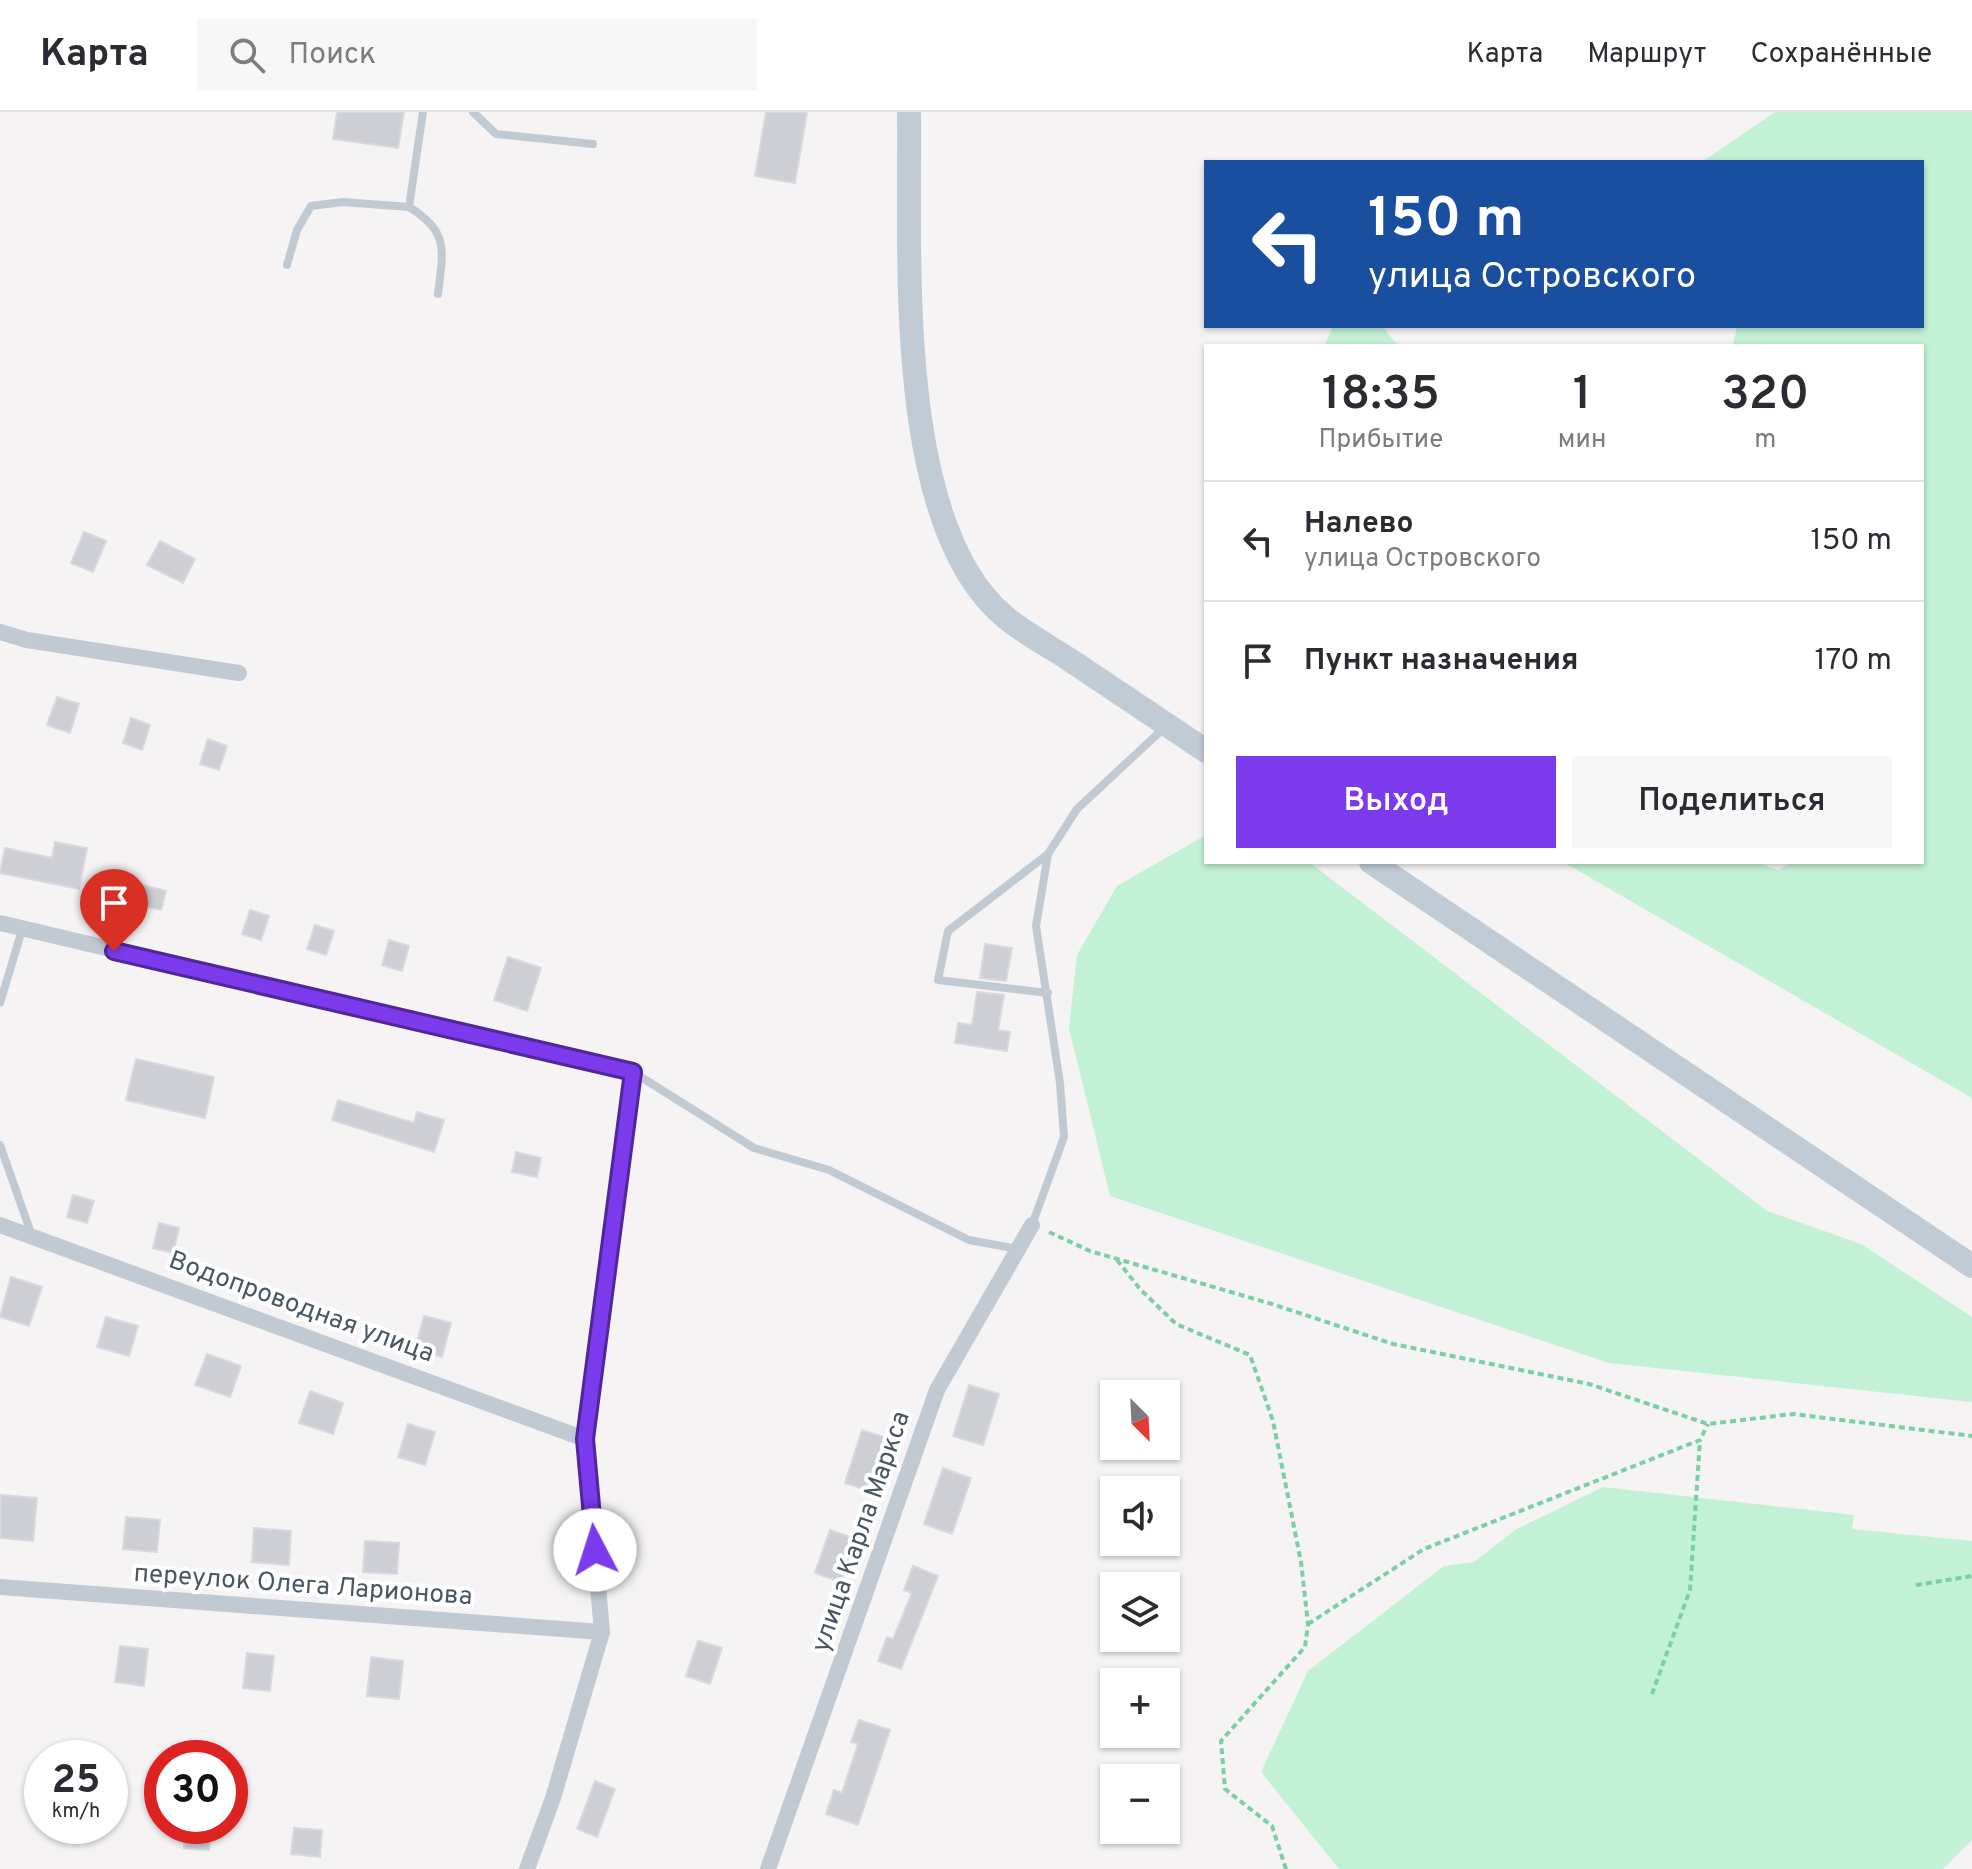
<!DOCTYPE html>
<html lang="ru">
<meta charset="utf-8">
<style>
body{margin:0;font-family:Overpass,sans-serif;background:#f7f7f7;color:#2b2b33;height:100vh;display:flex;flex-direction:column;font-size:30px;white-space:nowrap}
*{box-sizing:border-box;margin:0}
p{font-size:26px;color:#7c7c81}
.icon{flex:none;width:44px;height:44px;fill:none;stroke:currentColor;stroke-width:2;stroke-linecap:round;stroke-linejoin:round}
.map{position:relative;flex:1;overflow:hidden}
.side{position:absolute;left:1204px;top:232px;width:720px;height:520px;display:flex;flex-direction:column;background:#fff;border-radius:0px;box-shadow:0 2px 6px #0004}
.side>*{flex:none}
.top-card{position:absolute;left:1204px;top:48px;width:720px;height:168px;border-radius:0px;box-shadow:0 2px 6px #0004;background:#1a4fa0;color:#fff;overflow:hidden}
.needle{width:52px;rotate:156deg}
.controls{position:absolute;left:1100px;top:1268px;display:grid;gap:16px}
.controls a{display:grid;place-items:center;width:80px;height:80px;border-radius:0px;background:#fff;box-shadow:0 2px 6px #0004;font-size:40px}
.speed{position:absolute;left:24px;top:1628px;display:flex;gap:16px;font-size:40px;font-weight:700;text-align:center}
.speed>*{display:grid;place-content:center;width:104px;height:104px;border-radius:50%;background:#fff;box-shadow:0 2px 6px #0004;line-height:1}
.speed small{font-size:20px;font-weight:400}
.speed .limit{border:12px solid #d22;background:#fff;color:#111}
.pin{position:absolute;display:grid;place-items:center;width:68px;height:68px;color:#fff;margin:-82px -34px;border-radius:50% 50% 50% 0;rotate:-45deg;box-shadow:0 0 8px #0007}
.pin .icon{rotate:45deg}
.me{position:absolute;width:88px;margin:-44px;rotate:355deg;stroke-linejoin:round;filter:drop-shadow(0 0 6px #0008)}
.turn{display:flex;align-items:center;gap:28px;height:168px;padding:0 32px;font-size:36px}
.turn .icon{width:104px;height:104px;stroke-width:2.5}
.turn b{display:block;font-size:56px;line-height:68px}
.eta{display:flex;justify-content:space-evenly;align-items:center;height:136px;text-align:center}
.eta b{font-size:48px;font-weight:600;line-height:56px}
.cta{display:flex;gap:16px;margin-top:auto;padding:16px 32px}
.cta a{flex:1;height:92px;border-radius:0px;background:#7c3aed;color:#fff;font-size:32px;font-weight:600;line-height:92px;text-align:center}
.cta a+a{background:#f7f7f7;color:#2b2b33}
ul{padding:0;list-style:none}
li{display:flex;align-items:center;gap:24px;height:120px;padding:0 32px;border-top:2px solid #e1e1e2}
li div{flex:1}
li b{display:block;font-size:30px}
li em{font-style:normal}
header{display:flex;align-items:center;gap:48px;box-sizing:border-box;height:112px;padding:0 40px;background:#fff;border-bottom:2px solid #e1e1e2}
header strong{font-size:38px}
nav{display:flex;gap:44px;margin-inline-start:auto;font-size:28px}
.search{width:560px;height:72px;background:#f7f7f7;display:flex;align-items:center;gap:20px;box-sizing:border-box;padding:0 28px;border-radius:0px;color:#7c7c81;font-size:30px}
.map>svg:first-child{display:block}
</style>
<header>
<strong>Карта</strong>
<div class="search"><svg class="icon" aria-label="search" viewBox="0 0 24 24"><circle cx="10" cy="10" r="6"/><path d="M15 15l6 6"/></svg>Поиск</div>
<nav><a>Карта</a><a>Маршрут</a><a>Сохранённые</a></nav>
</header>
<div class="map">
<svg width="1972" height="1757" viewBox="0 0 1972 1757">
<rect width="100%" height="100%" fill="#f5f3f3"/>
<g fill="#c3f1d5">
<path d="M1775,0H1972V986L1563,750H1755L1778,758L1793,750H1922V234H1733L1737,214H1922V50H1702Z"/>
<path d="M1333,214H1382L1398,234H1324Z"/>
<path d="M1206,723V750H1309L1767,1099L1861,1132L1972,1205V1290L1609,1251L1110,1084L1069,916L1077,843L1117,774Z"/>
<path d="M1603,1375L1854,1403L1852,1417L1972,1429V1728L1943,1757H1339L1261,1660L1308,1559L1444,1454L1474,1450L1515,1418Z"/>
</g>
<g fill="#cdcfd5" stroke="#d7d9de" stroke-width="2">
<path d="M337,0H404L398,36L333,27Z"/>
<path d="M766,0H807L795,71L755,64Z"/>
<path d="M84,420L106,429L93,460L71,451Z"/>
<path d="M160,429L195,447L183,471L147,453Z"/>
<path d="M57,585L79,592L70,621L47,613Z"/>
<path d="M131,606L150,613L142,638L123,631Z"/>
<path d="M208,627L227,634L219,658L200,652Z"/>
<path d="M55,730L87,736L79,777L0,761L5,736L52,746Z"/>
<path d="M122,768L166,779L161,798L117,787Z"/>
<path d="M250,798L269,804L261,828L242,822Z"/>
<path d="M315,813L334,819L326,843L307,837Z"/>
<path d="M389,828L409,834L402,859L382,853Z"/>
<path d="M985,832L1012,836L1006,869L980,866Z"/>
<path d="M508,845L541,856L527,899L494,888Z"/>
<path d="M977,880L1004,883L998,918L1010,920L1007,939L955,931L958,911L972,913Z"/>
<path d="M136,947L214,965L205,1006L126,988Z"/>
<path d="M338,988L414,1011L417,1000L444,1008L434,1040L332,1008Z"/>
<path d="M516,1040L541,1046L537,1065L512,1060Z"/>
<path d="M73,1083L94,1089L87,1111L67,1105Z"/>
<path d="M159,1111L179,1116L173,1141L153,1136Z"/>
<path d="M11,1165L42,1175L29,1214L0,1205Z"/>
<path d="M424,1204L451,1211L442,1245L415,1238Z"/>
<path d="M106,1205L138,1214L129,1244L97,1235Z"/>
<path d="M207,1242L241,1254L230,1285L195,1273Z"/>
<path d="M969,1273L999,1282L983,1333L953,1324Z"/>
<path d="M310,1279L343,1291L333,1322L299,1311Z"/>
<path d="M408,1312L435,1320L425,1353L398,1345Z"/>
<path d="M862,1318L889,1327L873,1380L845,1371Z"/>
<path d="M943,1356L971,1366L952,1422L924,1412Z"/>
<path d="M1,1383L37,1386L33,1429L0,1426Z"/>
<path d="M126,1405L160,1408L157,1440L123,1437Z"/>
<path d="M254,1416L291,1419L289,1453L252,1450Z"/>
<path d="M830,1418L856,1427L841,1470L815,1461Z"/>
<path d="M365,1429L399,1431L397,1462L363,1460Z"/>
<path d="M913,1454L938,1464L901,1557L878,1549L887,1525L893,1527L912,1481L904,1478Z"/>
<path d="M698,1529L722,1536L710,1572L686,1564Z"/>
<path d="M120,1534L148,1537L144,1574L115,1570Z"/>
<path d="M247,1541L274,1544L270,1579L243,1576Z"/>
<path d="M371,1545L403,1549L399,1587L367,1584Z"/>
<path d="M859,1608L890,1618L858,1713L826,1702L834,1678L842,1681L858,1632L851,1630Z"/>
<path d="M595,1669L615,1677L597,1725L577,1717Z"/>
<path d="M185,1714L211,1715L209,1738L184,1736Z"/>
<path d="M294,1716L322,1718L320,1745L291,1742Z"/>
</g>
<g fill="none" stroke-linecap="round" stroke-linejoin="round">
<g stroke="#7ad0a6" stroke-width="4" stroke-dasharray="6 4" stroke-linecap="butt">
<path d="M1049,1120L1090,1139L1272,1192L1393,1232L1589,1272L1708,1312L1793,1302L1972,1324"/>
<path d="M1117,1148L1140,1177L1176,1212L1250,1243L1273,1309L1301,1450L1308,1512L1305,1535L1221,1629L1225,1677L1272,1714L1286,1757"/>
<path d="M1916,1473L1972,1464"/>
<path d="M1308,1512L1424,1437L1700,1328L1708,1312"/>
<path d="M1652,1582L1690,1478L1700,1328"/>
</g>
<g stroke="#c1cad2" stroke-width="8">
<path d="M423,0L409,95C450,120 443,139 438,182"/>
<path d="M473,0L496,22L593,32"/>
<path d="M287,153L297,118L311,94L343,90L409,95"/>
<path d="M1048,881L938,868L948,819L1048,742"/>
<path d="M0,891L22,818"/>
<path d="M633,960L754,1036L829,1058L969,1128L1018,1137"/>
<path d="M0,1033L31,1121"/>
<path d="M1032,1113L1064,1025L1060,971L1036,814L1048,742L1077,697L1164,616"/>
</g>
<g stroke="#c1cad2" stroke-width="16">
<path d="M0,520L27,528L239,561"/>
<path d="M0,811L633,960L585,1327L602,1520L553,1686L527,1757"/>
<path d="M0,1113L585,1327"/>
<path d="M0,1475L602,1520"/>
<path d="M768,1757L937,1278L1032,1113"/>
</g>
<g stroke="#c1cbd6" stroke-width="24">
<path d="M909,0C911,136 892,411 1005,505C1024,521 1049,534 1070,548C1115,578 1161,609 1206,639"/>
<path d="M1371,750L1972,1154"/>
</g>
</g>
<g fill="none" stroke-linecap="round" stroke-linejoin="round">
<g stroke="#51269a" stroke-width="20">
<path id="route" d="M114,839L633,960L585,1327L595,1438"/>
</g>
<use href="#route" stroke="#7c3aed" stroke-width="14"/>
</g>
<g text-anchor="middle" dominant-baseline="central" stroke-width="8" stroke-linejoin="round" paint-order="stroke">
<g font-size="26" fill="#4a5661" stroke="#fff">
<text transform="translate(301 1196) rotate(20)">Водопроводная улица</text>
<text transform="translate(862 1420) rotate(-71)">улица Карла Маркса</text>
<text transform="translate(303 1474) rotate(4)">переулок Олега Ларионова</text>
</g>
</g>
</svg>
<div class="controls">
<a><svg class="needle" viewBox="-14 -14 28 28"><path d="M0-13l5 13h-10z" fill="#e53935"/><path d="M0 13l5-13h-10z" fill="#7c7c81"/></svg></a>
<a><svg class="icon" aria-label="sound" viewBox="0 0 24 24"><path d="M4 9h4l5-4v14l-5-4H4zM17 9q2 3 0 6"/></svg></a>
<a><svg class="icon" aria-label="layers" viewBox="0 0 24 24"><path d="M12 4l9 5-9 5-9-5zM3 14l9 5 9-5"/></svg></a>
<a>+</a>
<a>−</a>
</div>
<div class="speed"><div>25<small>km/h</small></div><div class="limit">30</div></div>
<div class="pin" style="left:114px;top:839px;background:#d93025"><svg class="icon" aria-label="arrive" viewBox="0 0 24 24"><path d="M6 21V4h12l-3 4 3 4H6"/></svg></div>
<svg class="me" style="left:595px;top:1438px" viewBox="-20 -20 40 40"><circle r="19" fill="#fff"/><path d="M0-13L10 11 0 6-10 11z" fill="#7c3aed"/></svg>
<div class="top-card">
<div class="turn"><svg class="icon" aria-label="left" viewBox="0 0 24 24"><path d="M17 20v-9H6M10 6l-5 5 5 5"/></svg><div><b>150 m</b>улица Островского</div></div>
</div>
<section class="side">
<div class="eta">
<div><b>18:35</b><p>Прибытие</p></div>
<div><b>1</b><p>мин</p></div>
<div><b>320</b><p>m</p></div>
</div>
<ul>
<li><svg class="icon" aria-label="left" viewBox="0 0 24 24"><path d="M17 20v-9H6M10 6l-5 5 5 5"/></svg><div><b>Налево</b><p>улица Островского</p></div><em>150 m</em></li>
<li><svg class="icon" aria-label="arrive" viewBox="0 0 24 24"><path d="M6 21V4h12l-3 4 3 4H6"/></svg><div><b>Пункт назначения</b></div><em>170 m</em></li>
</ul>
<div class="cta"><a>Выход</a><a>Поделиться</a></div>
</section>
</div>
